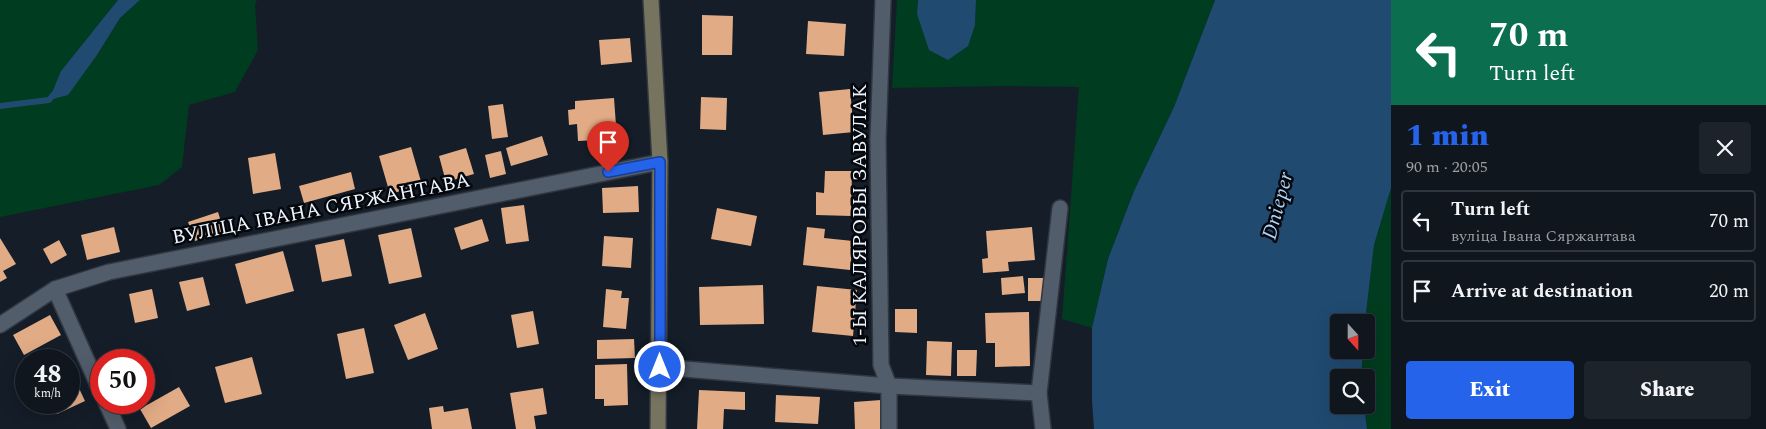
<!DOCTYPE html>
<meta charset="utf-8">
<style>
body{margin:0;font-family:Spectral,serif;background:#1d232b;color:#f1f3f6;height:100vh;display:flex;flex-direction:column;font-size:19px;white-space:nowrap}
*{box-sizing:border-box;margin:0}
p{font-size:16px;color:#9b9fa4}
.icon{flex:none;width:28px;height:28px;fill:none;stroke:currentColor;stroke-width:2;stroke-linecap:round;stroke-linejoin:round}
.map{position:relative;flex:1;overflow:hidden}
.panel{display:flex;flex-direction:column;background:#0f161e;width:375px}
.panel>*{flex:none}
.hud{background:#0b6e4f;color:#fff;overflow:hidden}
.needle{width:32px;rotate:159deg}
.tools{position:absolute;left:1330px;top:314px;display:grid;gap:10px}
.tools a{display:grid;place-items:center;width:45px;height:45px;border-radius:5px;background:#0f161e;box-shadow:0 5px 20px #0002,0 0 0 1px #2f353c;font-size:25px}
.speed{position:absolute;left:15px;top:349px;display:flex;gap:10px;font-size:25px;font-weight:700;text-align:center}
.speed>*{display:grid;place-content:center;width:65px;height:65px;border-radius:50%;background:#0f161e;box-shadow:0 5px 20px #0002,0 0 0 1px #2f353c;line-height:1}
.speed small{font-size:12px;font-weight:400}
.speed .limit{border:8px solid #d22;background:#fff;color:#111}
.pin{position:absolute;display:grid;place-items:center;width:42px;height:42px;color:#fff;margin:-51px -21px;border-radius:50% 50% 50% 0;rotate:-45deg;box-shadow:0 0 5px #0007}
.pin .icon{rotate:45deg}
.me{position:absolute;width:55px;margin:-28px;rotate:0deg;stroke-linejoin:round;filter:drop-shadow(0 0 4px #0008)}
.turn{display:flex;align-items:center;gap:18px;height:105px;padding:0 15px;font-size:22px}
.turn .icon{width:65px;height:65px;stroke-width:2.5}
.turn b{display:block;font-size:35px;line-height:42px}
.round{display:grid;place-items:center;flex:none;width:52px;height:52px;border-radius:5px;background:#1d232b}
.summary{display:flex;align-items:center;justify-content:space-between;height:85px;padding:0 15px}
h1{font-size:30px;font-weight:800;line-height:38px;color:#2563eb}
.primary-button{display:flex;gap:10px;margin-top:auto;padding:10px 15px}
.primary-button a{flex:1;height:58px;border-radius:5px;background:#2563eb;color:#fff;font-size:20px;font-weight:800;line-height:58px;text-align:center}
.primary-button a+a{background:#1d232b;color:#f1f3f6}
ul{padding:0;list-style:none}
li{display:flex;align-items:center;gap:15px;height:62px;margin:0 10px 8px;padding:0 5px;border:2px solid #2f353c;border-radius:5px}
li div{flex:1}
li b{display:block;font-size:19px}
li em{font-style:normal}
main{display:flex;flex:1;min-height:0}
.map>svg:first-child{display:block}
</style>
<main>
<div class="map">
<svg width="1391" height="429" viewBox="0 0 1391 429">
<rect width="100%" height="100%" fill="#141d28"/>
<g fill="#003c1f">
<path d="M0,0H118L61,71L97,55L120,18L140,0H257L255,5L258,50L235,92L189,105L182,167L159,185L0,217Z"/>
<path d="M897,0H918L917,14L975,25L976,0H1215L1174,107L1134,191L1108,259L1092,328L1062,319L1079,87L1006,86L892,88Z"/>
<path d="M1391,188V429H1367L1364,405H1366V378H1361L1363,350H1366V322H1365L1374,245Z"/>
</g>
<g fill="#214a71">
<path d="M118,0H140L120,18L97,55L68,95L49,100L61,71Z"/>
<path d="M918,0H976L975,25L968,46L948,60L929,50L917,14Z"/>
<path d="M1215,0H1391V188L1374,245L1365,322H1339V350H1363L1361,377L1339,378V405H1364L1367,429H1094L1092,400V328L1108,259L1134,191L1174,107Z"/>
</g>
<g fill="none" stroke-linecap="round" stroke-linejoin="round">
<path stroke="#214a71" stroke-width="6" d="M0,106L49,100L53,95"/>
</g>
<g fill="#e1ab85">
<path d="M702,15L733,16L732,55H702Z"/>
<path d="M808,21L846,24L844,56L806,54Z"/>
<path d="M630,38L632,62L601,65L599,40Z"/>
<path d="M850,89L854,132L823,135L819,92Z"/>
<path d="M701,97L727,98L726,130L700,129Z"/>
<path d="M614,98L617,139L578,141L577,124L569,125L568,110L575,109V101Z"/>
<path d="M503,104L508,137L492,139L488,106Z"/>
<path d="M542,136L548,155L511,166L506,148Z"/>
<path d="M411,147L422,185L390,194L379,156Z"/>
<path d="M466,148L474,174L446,182L439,156Z"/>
<path d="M501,151L506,174L490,178L485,155Z"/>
<path d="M275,153L281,189L253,194L248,158Z"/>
<path d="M825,171H852L851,216L816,215V192L824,193Z"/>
<path d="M351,172L355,189L304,203L299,186Z"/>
<path d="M638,186L639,212L603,213L602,188Z"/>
<path d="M524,205L529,241L506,244L501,208Z"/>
<path d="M717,208L757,216L751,246L711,239Z"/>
<path d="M218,212L224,231L195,241L188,222Z"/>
<path d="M482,219L489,241L461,250L454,228Z"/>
<path d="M114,227L120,252L87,260L81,235Z"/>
<path d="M807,227L825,229L824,238L853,241L850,270L803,265Z"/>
<path d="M1032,227L1035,260L1008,262L1009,271L983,273L982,259L988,258L986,231Z"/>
<path d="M411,228L422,277L389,284L378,235Z"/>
<path d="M604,236L633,238L631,268L602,266Z"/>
<path d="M0,238L16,264L3,271L7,278L0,282Z"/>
<path d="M344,239L352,276L322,282L315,245Z"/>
<path d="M59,240L67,255L51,264L43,249Z"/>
<path d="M283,251L294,291L246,304L235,264Z"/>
<path d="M1023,276L1025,293L1002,295L1001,278Z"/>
<path d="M203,277L210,305L187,311L179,282Z"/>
<rect x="1028" y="278" width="18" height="23"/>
<path d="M763,285L764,324L700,325L699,287Z"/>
<path d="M817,286L857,290L853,336L812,332Z"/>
<path d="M152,289L158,318L135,323L129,294Z"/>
<path d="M606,289L622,291L621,298H629L626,329L603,327Z"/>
<path d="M895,309H917V333L895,332Z"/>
<path d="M533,311L539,344L517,348L511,315Z"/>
<path d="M1029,312L1030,366L995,367V343H986L985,313Z"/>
<path d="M425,313L438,349L408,360L394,325Z"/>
<path d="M50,315L61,335L24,355L13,335Z"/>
<path d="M364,328L374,373L346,379L337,334Z"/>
<path d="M634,339L635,358L597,359V340Z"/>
<path d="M927,341L952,342L951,376L926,375Z"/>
<path d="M957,350H977L976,376H957Z"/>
<path d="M252,357L262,394L225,403L215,367Z"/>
<path d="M627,364L628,405L604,406V399H595V365Z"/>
<path d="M69,367L85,401L57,414L51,402H69Z"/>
<path d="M179,387L190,406L151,428L140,409Z"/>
<path d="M543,388L547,414L534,416L536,429H516L510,393Z"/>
<path d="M699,390L745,392V410L724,409L723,429H697Z"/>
<path d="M776,395L820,397L818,424L775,422Z"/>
<path d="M881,400L883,429H855L854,402Z"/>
<path d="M443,406L444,412L468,408L472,429H432L429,408Z"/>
</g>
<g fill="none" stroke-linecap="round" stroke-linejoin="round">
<g stroke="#313740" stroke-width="18">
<g id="minor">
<path d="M883,0L878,140L881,365L889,386V429"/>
<path d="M55,289L101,392"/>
<path d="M0,325L55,289L109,272L660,162"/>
<path d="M660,367L889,386L1039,393"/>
<path d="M106,402L118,429"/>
<path d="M1043,429L1039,393L1060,208"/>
</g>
</g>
<g stroke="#313740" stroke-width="18">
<path id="secondary" d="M651,0L660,162L658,429"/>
</g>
<use href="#minor" stroke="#525d6b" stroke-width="15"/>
<use href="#secondary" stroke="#76745e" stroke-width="15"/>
</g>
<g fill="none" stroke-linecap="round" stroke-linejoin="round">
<g stroke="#184099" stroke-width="12">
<path id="route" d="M608,172L660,162V367"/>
</g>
<use href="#route" stroke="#2563eb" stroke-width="9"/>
</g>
<g text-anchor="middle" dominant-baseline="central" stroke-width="5" stroke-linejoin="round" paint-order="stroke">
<g font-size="20" fill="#eff5fe" stroke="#04070c">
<text transform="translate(321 209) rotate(-11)">ВУЛІЦА ІВАНА СЯРЖАНТАВА</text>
<text transform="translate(860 215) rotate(-90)">1-Ы КАЛЯРОВЫ ЗАВУЛАК</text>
</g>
<g font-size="21" font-style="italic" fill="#b0d4fb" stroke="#04070c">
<text transform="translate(1278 206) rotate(-75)">Dnieper</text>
</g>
</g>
</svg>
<div class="tools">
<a><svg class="needle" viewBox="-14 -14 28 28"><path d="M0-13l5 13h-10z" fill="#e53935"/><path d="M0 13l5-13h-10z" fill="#9b9fa4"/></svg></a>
<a><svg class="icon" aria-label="search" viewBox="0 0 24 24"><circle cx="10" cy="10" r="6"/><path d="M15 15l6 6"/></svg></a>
</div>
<div class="speed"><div>48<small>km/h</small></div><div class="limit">50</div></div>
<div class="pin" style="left:608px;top:172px;background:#d93025"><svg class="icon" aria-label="arrive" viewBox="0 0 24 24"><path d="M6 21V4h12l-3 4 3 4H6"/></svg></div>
<svg class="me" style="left:660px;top:367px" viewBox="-20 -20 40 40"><circle r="17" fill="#2563eb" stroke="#fff" stroke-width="3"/><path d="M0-11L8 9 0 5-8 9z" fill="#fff"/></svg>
</div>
<section class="panel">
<div class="hud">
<div class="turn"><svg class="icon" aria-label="left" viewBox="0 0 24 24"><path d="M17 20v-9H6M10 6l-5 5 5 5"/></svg><div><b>70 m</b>Turn left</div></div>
</div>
<div class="summary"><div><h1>1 min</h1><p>90 m · 20:05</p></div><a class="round"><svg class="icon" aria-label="close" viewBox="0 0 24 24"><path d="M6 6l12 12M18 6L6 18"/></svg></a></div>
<ul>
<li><svg class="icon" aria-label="left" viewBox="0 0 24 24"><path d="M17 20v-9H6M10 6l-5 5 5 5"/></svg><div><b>Turn left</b><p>вуліца Івана Сяржантава</p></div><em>70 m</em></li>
<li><svg class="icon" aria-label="arrive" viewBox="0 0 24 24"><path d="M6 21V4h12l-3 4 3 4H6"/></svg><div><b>Arrive at destination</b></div><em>20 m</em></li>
</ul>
<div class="primary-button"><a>Exit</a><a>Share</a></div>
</section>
</main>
